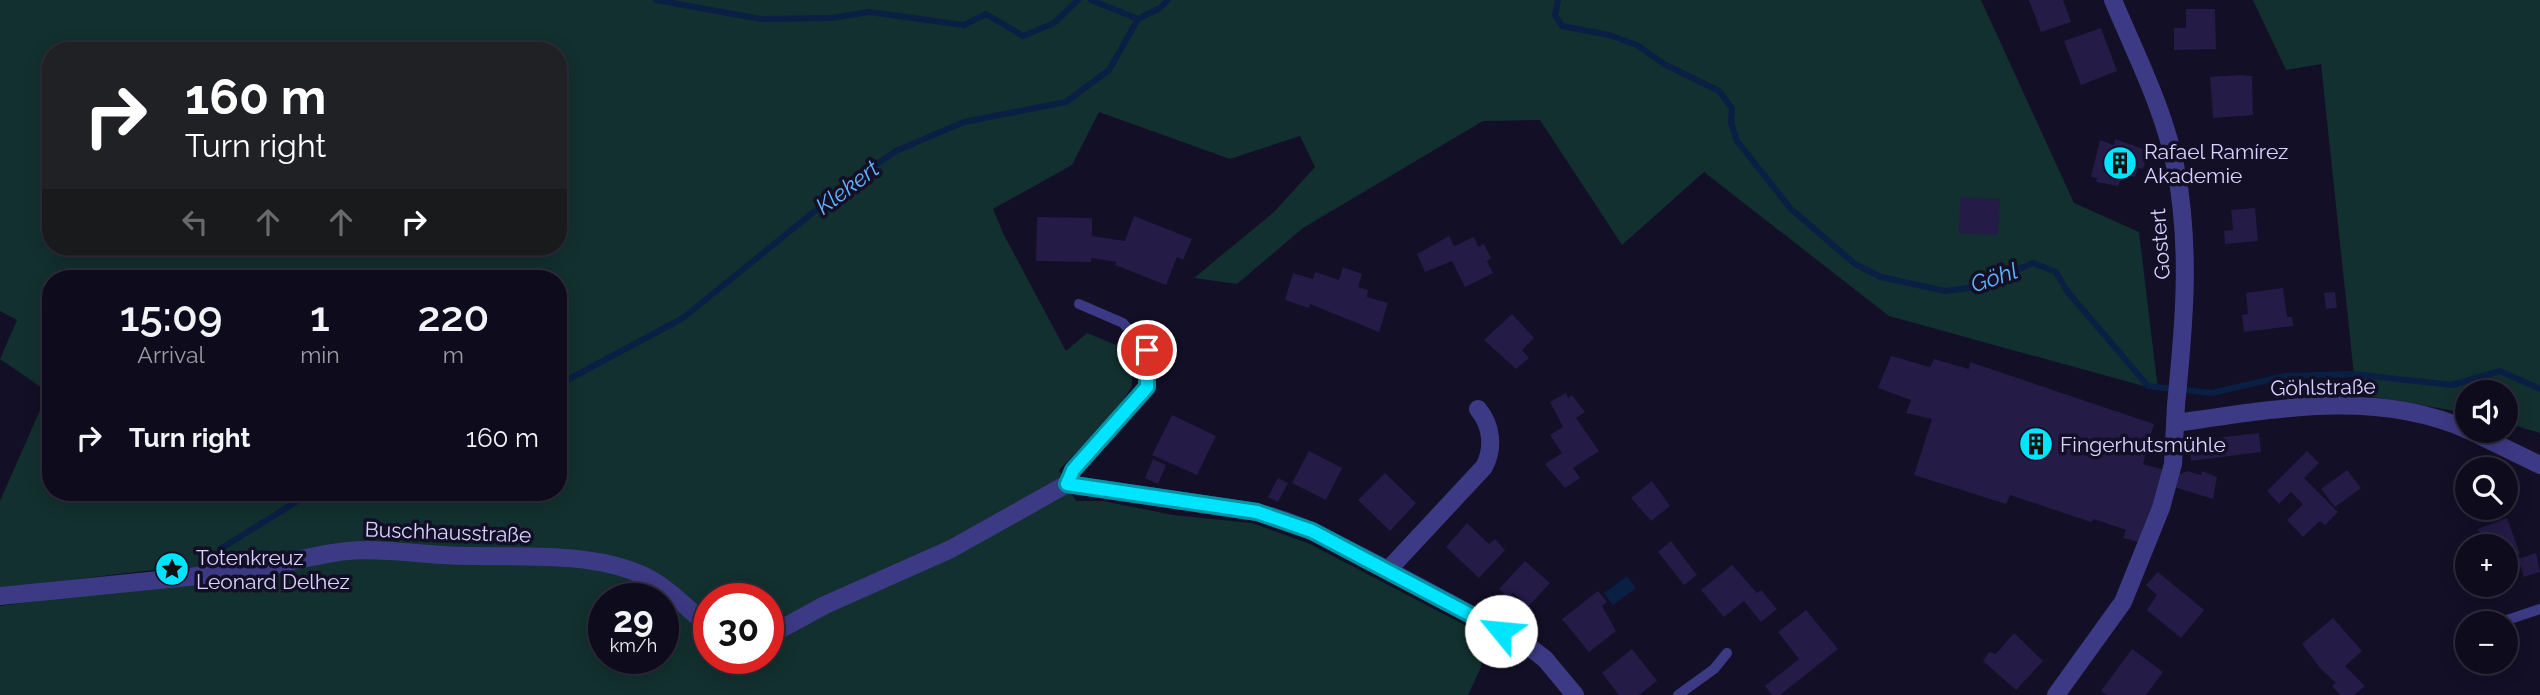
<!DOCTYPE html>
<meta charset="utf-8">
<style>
body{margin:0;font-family:Raleway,sans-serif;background:#171425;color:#f1f3f6;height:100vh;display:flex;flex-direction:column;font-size:26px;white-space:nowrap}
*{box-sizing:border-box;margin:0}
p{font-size:23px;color:#9b9ba3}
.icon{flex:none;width:38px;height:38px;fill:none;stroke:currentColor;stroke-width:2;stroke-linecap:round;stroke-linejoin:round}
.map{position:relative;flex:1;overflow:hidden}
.sheet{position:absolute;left:42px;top:270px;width:525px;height:231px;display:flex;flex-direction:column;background:#0e0b1c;border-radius:28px;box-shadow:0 4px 18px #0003,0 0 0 2px #2e2b3b}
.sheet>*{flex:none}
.hud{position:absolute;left:42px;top:42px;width:525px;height:214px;border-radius:28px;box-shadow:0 4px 18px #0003,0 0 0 2px #2e2b3b;background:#202124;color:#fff;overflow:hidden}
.fabs{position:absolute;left:2455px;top:380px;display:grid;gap:14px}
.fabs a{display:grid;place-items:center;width:63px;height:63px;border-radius:50%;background:#0e0b1c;box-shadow:0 4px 18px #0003,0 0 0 2px #2e2b3b;font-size:35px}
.speed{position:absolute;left:588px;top:583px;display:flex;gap:14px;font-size:35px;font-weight:700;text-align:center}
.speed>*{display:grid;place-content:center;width:91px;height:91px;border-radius:50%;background:#0e0b1c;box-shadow:0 4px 18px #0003,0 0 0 2px #2e2b3b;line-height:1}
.speed small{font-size:18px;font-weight:400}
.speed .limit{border:10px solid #d22;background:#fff;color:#111}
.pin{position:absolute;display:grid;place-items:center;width:60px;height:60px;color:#fff;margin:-30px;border:4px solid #fff;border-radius:50%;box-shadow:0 2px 7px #0007}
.me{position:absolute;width:77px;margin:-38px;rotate:298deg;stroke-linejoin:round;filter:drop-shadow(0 0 5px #0008)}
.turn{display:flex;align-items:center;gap:24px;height:147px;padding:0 28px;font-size:32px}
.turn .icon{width:91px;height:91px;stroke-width:2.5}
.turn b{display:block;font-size:49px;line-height:60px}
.lanes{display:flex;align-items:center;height:66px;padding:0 28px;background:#0003;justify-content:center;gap:35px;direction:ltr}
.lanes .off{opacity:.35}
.eta{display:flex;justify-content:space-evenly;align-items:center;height:119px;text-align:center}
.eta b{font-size:42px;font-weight:600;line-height:49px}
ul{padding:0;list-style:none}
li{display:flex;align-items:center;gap:21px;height:98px;padding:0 28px}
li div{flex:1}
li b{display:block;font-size:26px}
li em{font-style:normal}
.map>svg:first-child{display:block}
</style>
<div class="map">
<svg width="2540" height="695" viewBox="0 0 2540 695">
<rect width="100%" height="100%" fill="#130f26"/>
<g fill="#12302f" fill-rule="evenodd">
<path d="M0,0H1981L2074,203L2139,232L2158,390L1889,316L1704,172L1622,245L1540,120L1483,121L1303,228L1237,284L1194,278L1274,212L1315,167L1300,136L1230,159L1099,112L1072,165L993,209L1004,235L1066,351L1087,333L1133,352L1132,386L1116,412L1059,470L1076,501H1103L1173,515L1252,523L1310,544L1480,633L1481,667L1468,695H0V606L190,580L189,568L162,569L0,588V501L48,392L0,359L17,320L0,311ZM51,51H558V247H51ZM51,278H558V492H51ZM604,598H663V658H604ZM709,598H768V658H709Z"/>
<path d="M2253,0H2540V433L2506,423V392H2468L2467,413L2356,394L2321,64L2286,70Z"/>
</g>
<path fill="#0a1f44" d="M1627,576L1636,588L1613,605L1604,593Z"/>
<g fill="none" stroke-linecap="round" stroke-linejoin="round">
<g stroke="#0a1f44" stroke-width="6">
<path d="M656,0L761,19L832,18L869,12L964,25L986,14L1023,36L1054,23L1078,0"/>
<path d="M1091,0L1138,19L1160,8L1168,0"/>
<path d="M1558,0L1555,15L1562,26L1609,35L1637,45L1664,64L1719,91L1732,108L1731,123L1737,141L1791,209L1855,264L1881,277L1945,291L1977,287L2033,263L2056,272L2067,291L2148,386L2212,393L2285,376L2352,374L2452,385L2500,371L2540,389"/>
<path d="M558,385L683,318L853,180L896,151L964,122L1066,102L1109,70L1138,19"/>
<path d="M220,549L312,492"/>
</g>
</g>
<g fill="#241b47">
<path d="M2029,0H2063L2071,22L2041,32Z"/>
<path d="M2186,9H2215L2216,49L2174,50V28H2186Z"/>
<path d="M2101,28L2117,71L2081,85L2064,41Z"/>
<path d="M2240,75L2252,76L2253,115L2213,118L2210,77Z"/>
<path d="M2115,139L2149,151L2143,169L2138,168L2135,177L2124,174L2118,186L2096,182L2097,178L2091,177L2100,140L2114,145Z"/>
<path d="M1961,197L2000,199L1998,235L1958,233Z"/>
<path d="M2255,208L2258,241L2225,244L2224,231L2233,230L2231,210Z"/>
<path d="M1134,216L1192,239L1183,260L1177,257L1166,285L1115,265L1117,262L1091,258V262L1036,261L1037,217L1092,218V236L1125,241Z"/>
<path d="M1449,236L1454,246L1474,237L1478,247L1484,244L1491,258L1487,261L1493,273L1465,287L1452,261L1425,272L1417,254Z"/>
<path d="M1343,267L1362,274L1358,287L1368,290L1367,297L1388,303L1379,332L1310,304L1309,308L1285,300L1293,273L1313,279L1315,272L1339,280Z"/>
<path d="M2283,288L2287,317H2292L2293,326L2244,332L2242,315L2248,314L2246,293Z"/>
<path d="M2335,292L2337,308L2326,309L2324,293Z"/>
<path d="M1512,314L1534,338L1522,350L1529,358L1516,369L1484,340Z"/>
<path d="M1891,356L1930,367L1934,359L1969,369L1970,362L2154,424L2143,464L2165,470L2143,543L2123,538L2126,530L2094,519L2091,522L2010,495L2006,504L1914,475L1932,419L1906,413L1911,400L1878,388Z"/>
<path d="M1566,393L1568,398L1572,395L1585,412L1576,418L1599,451L1573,468L1580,478L1565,488L1545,464L1562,453L1550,435L1563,427L1550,402Z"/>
<path d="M1172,415L1216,436L1197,475L1152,455Z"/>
<path d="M2259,433L2261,452L2191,461L2189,441Z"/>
<path d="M1309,451L1342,468L1326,500L1292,483Z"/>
<path d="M2307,451L2319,463L2304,478L2338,512L2325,525L2320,521L2303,537L2287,520L2303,504L2291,492L2279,504L2267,491Z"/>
<path d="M1153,459L1166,465L1158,484L1145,478Z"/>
<path d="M2347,470L2361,488L2335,507L2321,489Z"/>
<path d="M2187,471L2201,475L2202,471L2217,477L2213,499L2174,487L2178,475Z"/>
<path d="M1385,473L1416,503L1390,531L1358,500Z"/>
<path d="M1278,478L1288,483L1278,502L1268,497Z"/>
<path d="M1652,481L1670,506L1651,521L1631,498Z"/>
<path d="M2507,518L2520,554L2506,560V546H2484L2478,529Z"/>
<path d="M1467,523L1489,544L1495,539L1505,550L1479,578L1446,547Z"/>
<path d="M1671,541L1697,575L1684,585L1658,552Z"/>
<path d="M2536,553L2540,572L2524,577L2518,559Z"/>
<path d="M1525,561L1550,583L1528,607L1513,593L1509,598L1499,589Z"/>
<path d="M1732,565L1757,593L1761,590L1777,609L1761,622L1744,601L1724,617L1701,590Z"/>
<path d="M2158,572L2204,610L2181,638L2147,610L2157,595L2146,585Z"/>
<path d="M1598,591L1607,602L1602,606L1616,631L1589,652L1562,619Z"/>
<path d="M1806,610L1838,649L1780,695H1772L1765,686L1799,659L1778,632Z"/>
<path d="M2333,618L2362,651L2345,666L2365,686L2354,695H2340L2332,686L2336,683L2320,668L2302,644Z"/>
<path d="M2014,633L2043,661L2016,690L1983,661L1989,652L1996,654Z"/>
<path d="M1632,649L1657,681L1639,695H1619L1602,673Z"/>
<path d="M2132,649L2163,672L2146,695H2107L2101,691Z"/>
</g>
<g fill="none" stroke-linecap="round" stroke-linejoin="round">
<g stroke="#3d3a85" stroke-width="10">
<path d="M1067,484L1073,469L1147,387V350L1123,323L1079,304"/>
<path d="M2498,623L2540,609"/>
<path d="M1678,695L1714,669L1727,653"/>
</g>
<g stroke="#3d3a85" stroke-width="18">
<path d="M2177,423C2274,409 2375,389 2468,430"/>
<path d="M2468,430L2540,465"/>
<path d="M1388,570L1484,467C1494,448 1492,426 1478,409"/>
<path d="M0,596L238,572C275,567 310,555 347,551C379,548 411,553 443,555C503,559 587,549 642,575C668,587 688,609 709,627"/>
<path d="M768,636L825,605L951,549L1067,484L1257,512L1283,520L1312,531L1388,570L1524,643L1545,659L1575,695"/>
<path d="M2056,695L2123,602L2161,508L2173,464L2176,405C2184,326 2191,249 2176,170C2165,111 2136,55 2113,0"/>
</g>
</g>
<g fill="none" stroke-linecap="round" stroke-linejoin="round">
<g stroke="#0095a6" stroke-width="18">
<path id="route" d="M1147,350V387L1073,470L1067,484L1257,512L1312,531L1501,631"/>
</g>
<use href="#route" stroke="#00e5ff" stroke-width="12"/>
</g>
<defs>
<g id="building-disc" transform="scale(1.75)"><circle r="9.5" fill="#00e5ff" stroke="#130f26"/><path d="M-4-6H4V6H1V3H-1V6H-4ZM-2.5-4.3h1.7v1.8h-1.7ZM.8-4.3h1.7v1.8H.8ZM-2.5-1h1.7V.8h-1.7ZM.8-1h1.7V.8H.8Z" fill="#111"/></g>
<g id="sight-disc" transform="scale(1.75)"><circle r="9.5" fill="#00e5ff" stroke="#130f26"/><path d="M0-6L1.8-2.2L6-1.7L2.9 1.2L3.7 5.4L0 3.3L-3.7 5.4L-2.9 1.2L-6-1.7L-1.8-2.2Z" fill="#111"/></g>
</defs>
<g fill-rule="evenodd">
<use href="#building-disc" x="2120" y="163"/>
<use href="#building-disc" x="2036" y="444"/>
<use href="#sight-disc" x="172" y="569"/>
</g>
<g text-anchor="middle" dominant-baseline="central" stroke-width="7" stroke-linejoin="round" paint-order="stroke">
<g font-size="21" fill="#d9d4ff" stroke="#130f26" text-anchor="start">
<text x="2144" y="151">Rafael Ramírez<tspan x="2144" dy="24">Akademie</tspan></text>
<text x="2060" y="444">Fingerhutsmühle</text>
<text x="196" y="557">Totenkreuz<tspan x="196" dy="24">Leonard Delhez</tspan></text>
</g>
<g font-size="21" fill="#d9d4ff" stroke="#130f26">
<text transform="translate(2160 244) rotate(-94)">Gostert</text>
<text transform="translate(2323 387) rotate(-1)">Göhlstraße</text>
<text transform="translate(448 532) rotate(2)">Buschhausstraße</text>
</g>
<g font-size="23" font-style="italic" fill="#62b6ff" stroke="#130f26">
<text transform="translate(847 187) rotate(-37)">Klekert</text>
<text transform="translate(1994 277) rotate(-19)">Göhl</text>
</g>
</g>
</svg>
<div class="fabs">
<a><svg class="icon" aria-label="sound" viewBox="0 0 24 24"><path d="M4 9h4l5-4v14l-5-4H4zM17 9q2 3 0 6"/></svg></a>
<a><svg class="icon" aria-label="search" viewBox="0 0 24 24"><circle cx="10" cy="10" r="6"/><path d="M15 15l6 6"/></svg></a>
<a>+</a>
<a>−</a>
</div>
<div class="speed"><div>29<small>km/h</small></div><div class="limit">30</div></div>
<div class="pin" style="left:1147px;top:350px;background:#d93025"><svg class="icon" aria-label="arrive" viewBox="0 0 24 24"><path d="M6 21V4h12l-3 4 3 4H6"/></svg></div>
<svg class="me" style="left:1501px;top:631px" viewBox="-20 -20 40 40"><circle r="19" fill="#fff"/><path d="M0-13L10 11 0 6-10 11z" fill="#00e5ff"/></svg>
<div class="hud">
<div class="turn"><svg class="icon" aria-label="right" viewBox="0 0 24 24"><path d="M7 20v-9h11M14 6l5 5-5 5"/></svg><div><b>160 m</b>Turn right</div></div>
<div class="lanes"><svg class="icon off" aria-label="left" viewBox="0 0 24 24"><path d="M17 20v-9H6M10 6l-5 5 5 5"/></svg><svg class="icon off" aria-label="ahead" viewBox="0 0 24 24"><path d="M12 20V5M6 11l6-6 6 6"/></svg><svg class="icon off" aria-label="ahead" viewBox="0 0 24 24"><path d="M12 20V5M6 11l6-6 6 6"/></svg><svg class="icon" aria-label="right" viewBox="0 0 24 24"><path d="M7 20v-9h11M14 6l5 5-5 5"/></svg></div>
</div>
<section class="sheet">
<div class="eta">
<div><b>15:09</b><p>Arrival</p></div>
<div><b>1</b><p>min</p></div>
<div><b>220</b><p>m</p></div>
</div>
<ul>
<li><svg class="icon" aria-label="right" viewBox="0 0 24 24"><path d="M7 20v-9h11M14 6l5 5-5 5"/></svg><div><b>Turn right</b></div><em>160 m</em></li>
</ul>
</section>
</div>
